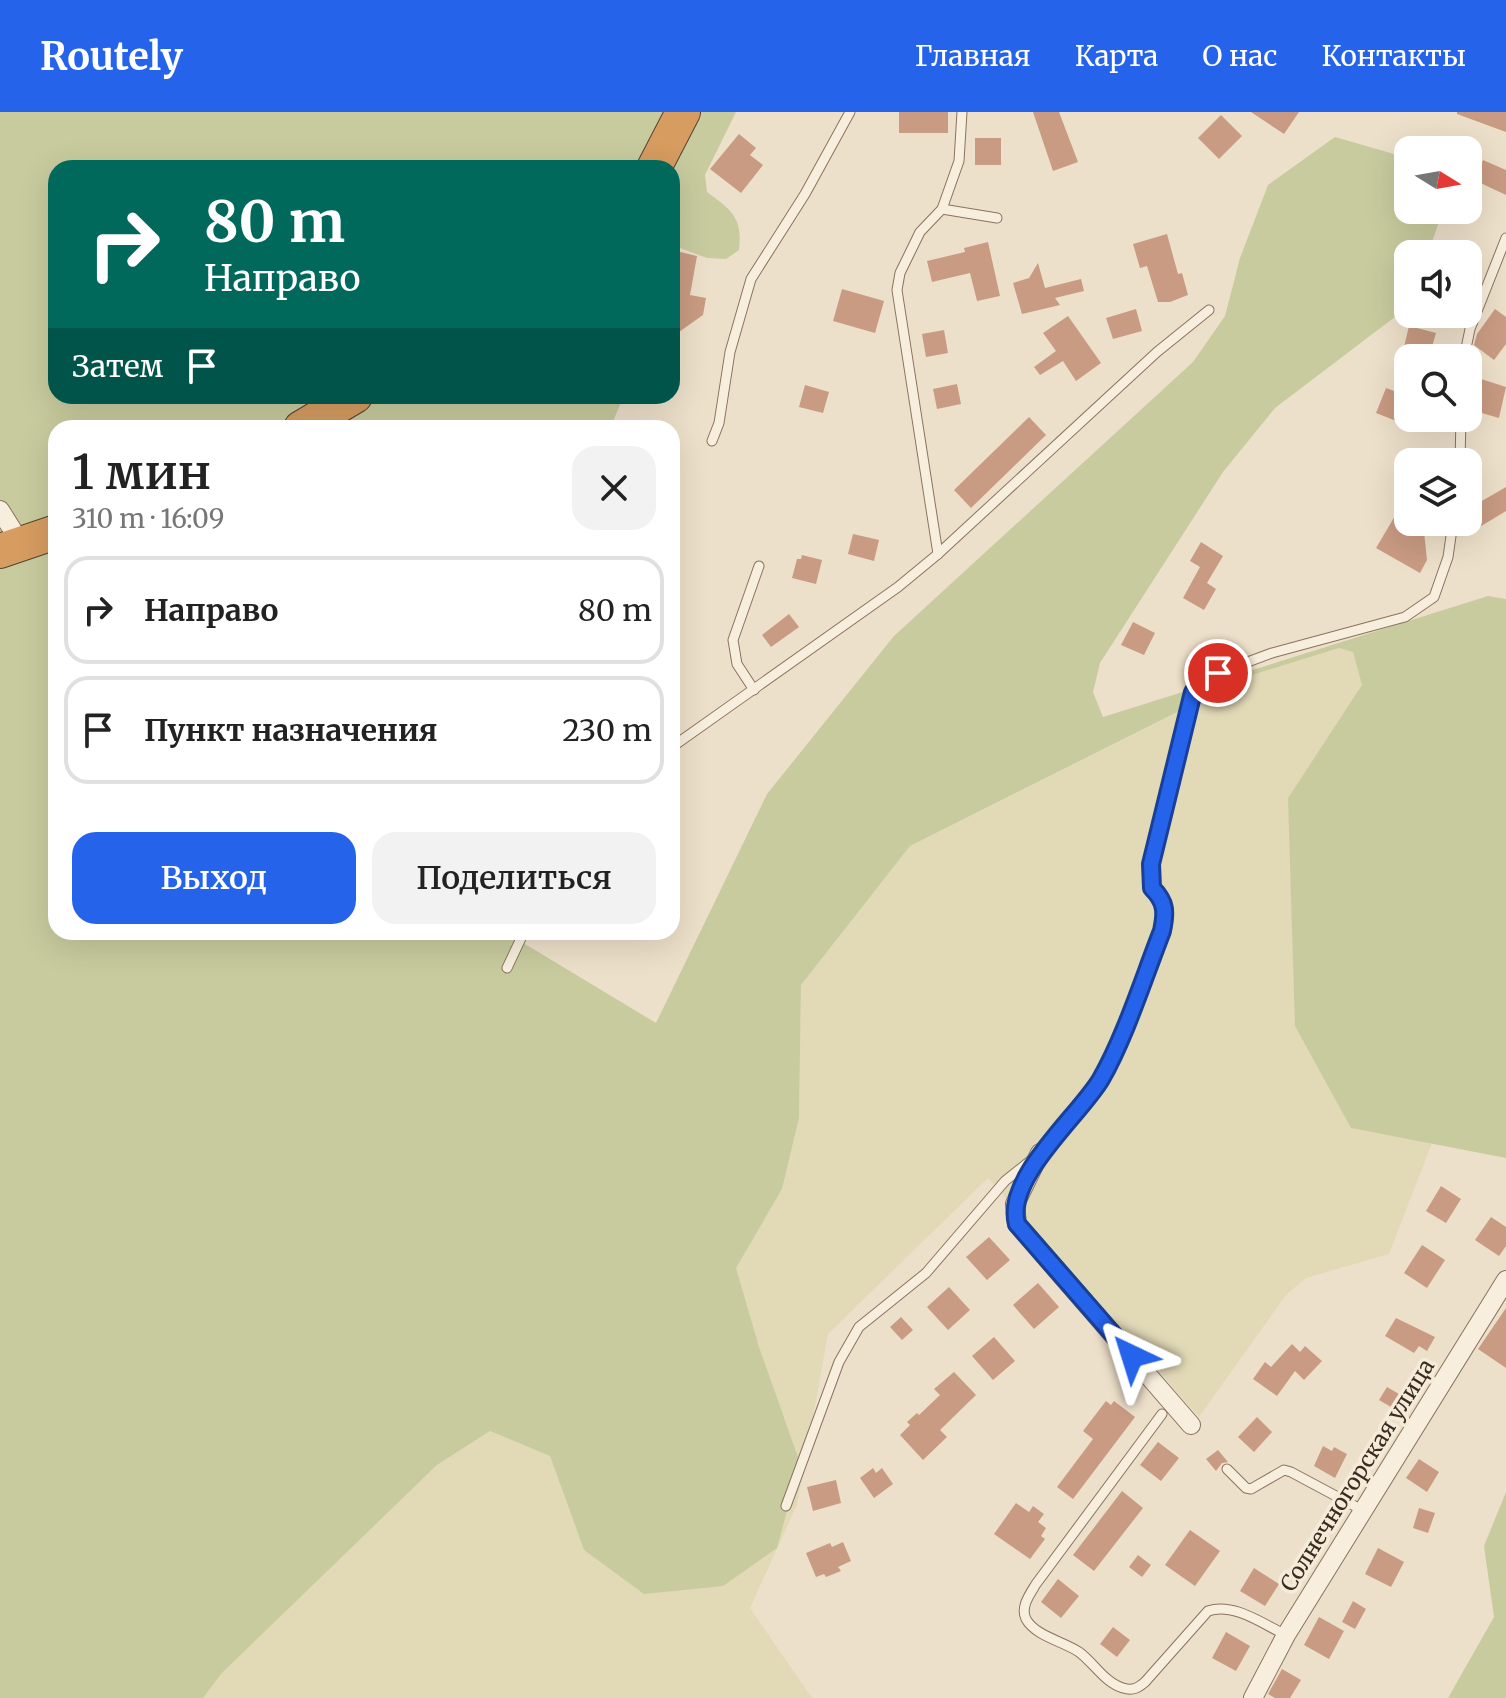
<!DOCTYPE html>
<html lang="ru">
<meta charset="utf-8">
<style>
body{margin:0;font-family:Merriweather,serif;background:#f2f2f2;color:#222;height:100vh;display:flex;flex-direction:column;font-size:30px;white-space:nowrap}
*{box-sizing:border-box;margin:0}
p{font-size:26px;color:#767676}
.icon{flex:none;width:44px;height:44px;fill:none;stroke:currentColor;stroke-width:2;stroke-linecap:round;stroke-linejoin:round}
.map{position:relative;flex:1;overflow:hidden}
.side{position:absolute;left:48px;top:308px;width:632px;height:520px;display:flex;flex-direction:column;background:#fff;border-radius:24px;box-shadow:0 8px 32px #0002}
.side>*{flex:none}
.hud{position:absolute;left:48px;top:48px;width:632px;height:244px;border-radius:24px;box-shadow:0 8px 32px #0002;background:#00695c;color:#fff;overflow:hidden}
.needle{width:52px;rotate:101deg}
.fabs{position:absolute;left:1394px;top:24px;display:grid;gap:16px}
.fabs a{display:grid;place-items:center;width:88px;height:88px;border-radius:16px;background:#fff;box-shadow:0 8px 32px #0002;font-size:40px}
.pin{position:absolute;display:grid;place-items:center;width:68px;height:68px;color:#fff;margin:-34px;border:4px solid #fff;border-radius:50%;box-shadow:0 2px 8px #0007}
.me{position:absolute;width:88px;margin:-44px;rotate:319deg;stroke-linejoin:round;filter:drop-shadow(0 0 6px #0008)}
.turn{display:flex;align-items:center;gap:28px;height:168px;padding:0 24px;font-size:36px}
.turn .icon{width:104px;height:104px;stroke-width:2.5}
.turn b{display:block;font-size:56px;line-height:68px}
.then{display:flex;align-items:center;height:76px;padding:0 24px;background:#0003;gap:16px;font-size:30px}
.round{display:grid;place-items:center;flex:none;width:84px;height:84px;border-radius:24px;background:#f2f2f2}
.overview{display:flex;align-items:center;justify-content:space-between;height:136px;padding:0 24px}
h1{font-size:48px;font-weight:600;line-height:60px}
.action{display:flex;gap:16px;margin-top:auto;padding:16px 24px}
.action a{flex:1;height:92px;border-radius:24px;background:#2563eb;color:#fff;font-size:32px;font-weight:600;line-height:92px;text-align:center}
.action a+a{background:#f2f2f2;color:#222}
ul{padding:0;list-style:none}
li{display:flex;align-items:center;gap:24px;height:108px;margin:0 16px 12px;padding:0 8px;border:4px solid #e0e0e0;border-radius:24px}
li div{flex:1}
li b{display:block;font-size:30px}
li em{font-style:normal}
header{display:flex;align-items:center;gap:48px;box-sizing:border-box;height:112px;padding:0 40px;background:#2563eb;color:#fff}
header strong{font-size:38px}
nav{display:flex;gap:44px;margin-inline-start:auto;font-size:28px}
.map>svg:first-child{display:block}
</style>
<header>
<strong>Routely</strong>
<nav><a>Главная</a><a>Карта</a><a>О нас</a><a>Контакты</a></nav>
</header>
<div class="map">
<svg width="1506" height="1586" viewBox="0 0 1506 1586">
<rect width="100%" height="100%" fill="#ede0ca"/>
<path fill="#e2d9b7" d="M1339,536L1353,539L1363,573L1288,686L1351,1016L1432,1031L1389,1142L1306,1166L1286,1183L1199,1305L988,1066L828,1222L797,1393L750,1496L812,1586H203L222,1561L437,1353L490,1319L550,1344L584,1438L759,1235L735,1156L782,1077L799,1006L801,873L910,734L1249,564Z"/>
<g fill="#c8cb9e">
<path d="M0,0H736L705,63L707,80C731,98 743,105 739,138L726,147L707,146L672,133V56H56V284H624L610,316H56V820H505L656,911L767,682L894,524L1193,250L1225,204L1240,146L1268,73L1335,25L1408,46V98H1443L1428,142H1408V195L1275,296L1223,360L1100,551L1093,580L1103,605L1488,484L1506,487V1046L1351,1016L1295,914L1288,686L1362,573L1353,540L1339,536L1249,564L910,734L801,873L799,1006L782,1077L736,1156L759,1235L800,1351L777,1436L723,1474L644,1482L584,1438L550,1344L490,1319L437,1353L222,1561L203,1586H0Z"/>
<path d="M1506,1380V1586H1448L1494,1505L1484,1434Z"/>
</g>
<g fill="#c99b82">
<rect x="899" y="0" width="49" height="21"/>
<path d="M1033,0H1059L1078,50L1053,59Z"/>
<path d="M1251,0H1299L1284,22Z"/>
<path d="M1457,0H1506V20L1457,2Z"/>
<path d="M1221,3L1242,24L1219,47L1198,26Z"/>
<path d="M739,22L756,36L750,43L763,53L741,81L710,57Z"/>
<rect x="975" y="26" width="26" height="27"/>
<path d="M1483,48L1506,58V83L1474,68Z"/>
<path d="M1167,122L1178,162L1182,161L1188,183L1170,190H1158L1147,154L1140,156L1133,132Z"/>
<path d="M988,130L1000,184L977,189L970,161L932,170L927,149L965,140L964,136Z"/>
<path d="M672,138L697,144L690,183L706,186L703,203L672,225Z"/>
<path d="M1038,151L1045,176L1081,167L1084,179L1055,186L1060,193L1022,202L1013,171L1029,166Z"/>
<path d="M842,177L884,189L875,221L833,209Z"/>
<path d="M1136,197L1142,219L1113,227L1106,206Z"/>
<path d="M1495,197L1506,205V232L1494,248L1474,233L1477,222Z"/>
<path d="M1068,204L1101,251L1076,269L1063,249L1040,263L1034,255L1056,239L1043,221Z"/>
<path d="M1409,214L1436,221L1429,245L1403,239Z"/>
<path d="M944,218L948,241L926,245L922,222Z"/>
<path d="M1475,265L1506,275L1499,306L1468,297Z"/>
<path d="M957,272L961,292L937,297L933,277Z"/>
<path d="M805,273L829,280L823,301L799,295Z"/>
<path d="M1386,276L1408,284V300L1404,312L1376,301Z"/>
<path d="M1029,305L1046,323L971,396L954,378Z"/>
<path d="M1506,375V399L1468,422V397Z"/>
<path d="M1408,382V410H1423L1427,448L1420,461L1376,436Z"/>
<path d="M853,422L879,428L874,449L848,442Z"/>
<path d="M1201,430L1223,444L1207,471L1216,477L1204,498L1183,486L1200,455L1190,449Z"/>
<path d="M802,443L822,448L816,472L792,466L797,447H801Z"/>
<path d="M789,502L799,515L771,535L762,523Z"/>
<path d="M1133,510L1155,521L1144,543L1121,533Z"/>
<path d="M1441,1074L1461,1087L1446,1111L1426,1099Z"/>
<path d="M1491,1105L1506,1115V1134L1499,1144L1475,1128Z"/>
<path d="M989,1125L1010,1148L987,1168L966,1145Z"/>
<path d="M1422,1133L1445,1148L1427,1176L1404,1161Z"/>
<path d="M1038,1171L1059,1195L1034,1217L1013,1193Z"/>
<path d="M949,1175L970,1198L948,1218L927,1195Z"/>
<path d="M1506,1196V1256L1478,1237Z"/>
<path d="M901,1205L913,1218L902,1228L890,1215Z"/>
<path d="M1396,1206L1435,1225L1427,1239L1419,1234L1414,1241L1385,1224Z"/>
<path d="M994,1225L1015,1249L993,1268L972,1244Z"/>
<path d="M1292,1232L1300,1240L1305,1234L1322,1249L1304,1268L1295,1259L1277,1284L1253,1267L1265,1250L1271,1255Z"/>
<path d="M954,1260L976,1283L940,1318L947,1325L923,1348L900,1323L910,1313L907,1310L917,1301L919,1303L940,1283L934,1277Z"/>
<path d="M1387,1275L1411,1289L1403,1302L1379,1288Z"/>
<path d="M1106,1289L1111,1293L1114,1289L1135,1305L1073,1387L1057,1375L1093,1327L1083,1319Z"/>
<path d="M1257,1305L1272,1320L1254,1340L1238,1325Z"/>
<path d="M1158,1330L1179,1346L1161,1369L1140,1353Z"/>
<path d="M1323,1334L1332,1339L1334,1335L1347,1342L1335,1366L1314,1354Z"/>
<path d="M1218,1338L1228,1350L1222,1351L1216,1359L1206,1347Z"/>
<path d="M1419,1347L1439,1360L1427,1380L1406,1366Z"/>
<path d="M873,1356L876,1361L882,1356L893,1372L874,1386L860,1366Z"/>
<path d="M836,1368L841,1391L813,1399L807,1375Z"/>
<path d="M1122,1379L1143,1396L1094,1459L1073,1443Z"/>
<path d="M1016,1391L1029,1400L1033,1394L1044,1402L1038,1410L1046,1416L1041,1424L1045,1427L1030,1447L994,1422Z"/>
<path d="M1419,1396L1435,1401L1428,1421L1413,1416Z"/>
<path d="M1190,1418L1220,1439L1195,1474L1165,1453Z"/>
<path d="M843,1430L851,1449L838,1455L841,1459L826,1465L824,1462L816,1465L806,1441L830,1431L832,1435Z"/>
<path d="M1378,1436L1404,1450L1391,1475L1365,1462Z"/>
<path d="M1138,1443L1151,1453L1142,1465L1129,1455Z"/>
<path d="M1254,1456L1279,1472L1265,1494L1240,1479Z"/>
<path d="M1058,1467L1079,1484L1061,1506L1041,1490Z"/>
<path d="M1353,1489L1366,1497L1355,1517L1342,1510Z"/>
<path d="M1319,1505L1344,1519L1329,1547L1304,1533Z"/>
<path d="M1113,1515L1130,1528L1117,1545L1100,1532Z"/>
<path d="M1226,1520L1250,1534L1236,1559L1212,1546Z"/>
<path d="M1282,1557L1301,1568L1290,1586H1275L1268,1582Z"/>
</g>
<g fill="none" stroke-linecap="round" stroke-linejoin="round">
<g stroke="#89735f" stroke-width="11">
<g id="lane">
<path d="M942,97L997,106"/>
<path d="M1464,246L1470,217L1506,126"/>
<path d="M712,329L719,311L730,240L751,167L805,82L850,0"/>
<path d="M1460,350L1461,306"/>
<path d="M938,442L897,178L900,161L920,120L942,97L959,49L962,0"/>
<path d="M754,578L737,552L733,528L759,454"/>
<path d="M672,635L898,475L938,442L1157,240L1209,198"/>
<path d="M507,856L524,820"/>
<path d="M1162,1302L1036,1472C1030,1482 1020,1495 1026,1507C1035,1524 1065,1530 1079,1540C1094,1551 1105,1571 1123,1576C1133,1579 1138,1576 1145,1570L1208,1499C1233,1490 1263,1512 1286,1523"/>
<path d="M1227,1357L1246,1376L1251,1377L1284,1358L1291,1360L1364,1399"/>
<path d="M786,1394L839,1250L859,1215L926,1161L1005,1069L1040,1041L1100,969L1162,819C1166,800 1165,790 1152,776L1151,752L1193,580L1218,561L1272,541L1405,505L1434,485L1448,445L1453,410"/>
</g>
</g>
<g stroke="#89735f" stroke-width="20">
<g id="street">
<path d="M0,398L22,433"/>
<path d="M1040,1041L1015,1092L1017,1112L1191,1313"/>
<path d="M1253,1586L1286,1523L1506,1168"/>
</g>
</g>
<g stroke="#574232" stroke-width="36">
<g id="highway">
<path d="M654,56L683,0"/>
<path d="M301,316L355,284"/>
<path d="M0,439L56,420"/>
</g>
</g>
<use href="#lane" stroke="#f8eedd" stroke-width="9"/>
<use href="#street" stroke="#f8eedd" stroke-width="18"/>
<use href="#highway" stroke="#d69c60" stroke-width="34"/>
</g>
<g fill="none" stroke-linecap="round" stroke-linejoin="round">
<g stroke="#184099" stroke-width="20">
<path id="route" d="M1132,1244L1017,1112C1004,1066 1080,1003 1101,967C1125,925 1144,865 1162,819C1166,800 1166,790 1152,776L1151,752L1193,580L1218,561"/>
</g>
<use href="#route" stroke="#2563eb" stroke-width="14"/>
</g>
<g text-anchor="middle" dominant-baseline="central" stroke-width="7" stroke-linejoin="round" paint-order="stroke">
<g font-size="22" fill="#3a2c21" stroke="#f5ebd9">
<text transform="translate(1357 1363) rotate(-58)">Солнечногорская улица</text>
</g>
</g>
</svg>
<div class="fabs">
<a><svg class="needle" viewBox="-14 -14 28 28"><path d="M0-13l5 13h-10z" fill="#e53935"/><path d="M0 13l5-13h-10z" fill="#767676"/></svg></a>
<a><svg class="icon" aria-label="sound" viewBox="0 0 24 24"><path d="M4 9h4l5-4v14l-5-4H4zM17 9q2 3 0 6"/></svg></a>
<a><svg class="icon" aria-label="search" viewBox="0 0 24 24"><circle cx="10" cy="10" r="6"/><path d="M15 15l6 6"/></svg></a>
<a><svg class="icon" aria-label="layers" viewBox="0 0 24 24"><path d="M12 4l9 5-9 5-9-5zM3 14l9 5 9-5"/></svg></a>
</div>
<div class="pin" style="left:1218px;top:561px;background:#d93025"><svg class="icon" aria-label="arrive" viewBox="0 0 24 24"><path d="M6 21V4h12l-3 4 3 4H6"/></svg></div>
<svg class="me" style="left:1132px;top:1244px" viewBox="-20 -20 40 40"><path d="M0-17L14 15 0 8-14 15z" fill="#2563eb" stroke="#fff" stroke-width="4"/></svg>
<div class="hud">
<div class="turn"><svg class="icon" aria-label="right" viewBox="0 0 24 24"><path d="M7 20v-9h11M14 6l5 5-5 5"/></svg><div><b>80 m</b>Направо</div></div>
<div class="then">Затем<svg class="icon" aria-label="arrive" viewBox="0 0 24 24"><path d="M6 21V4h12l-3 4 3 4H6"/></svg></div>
</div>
<section class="side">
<div class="overview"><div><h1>1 мин</h1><p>310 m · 16:09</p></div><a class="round"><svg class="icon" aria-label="close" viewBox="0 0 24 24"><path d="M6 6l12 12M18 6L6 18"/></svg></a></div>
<ul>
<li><svg class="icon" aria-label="right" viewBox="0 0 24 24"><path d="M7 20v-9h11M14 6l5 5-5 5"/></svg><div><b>Направо</b></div><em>80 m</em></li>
<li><svg class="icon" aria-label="arrive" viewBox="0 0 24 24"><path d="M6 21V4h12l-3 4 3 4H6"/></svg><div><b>Пункт назначения</b></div><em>230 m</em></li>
</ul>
<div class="action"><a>Выход</a><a>Поделиться</a></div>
</section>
</div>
